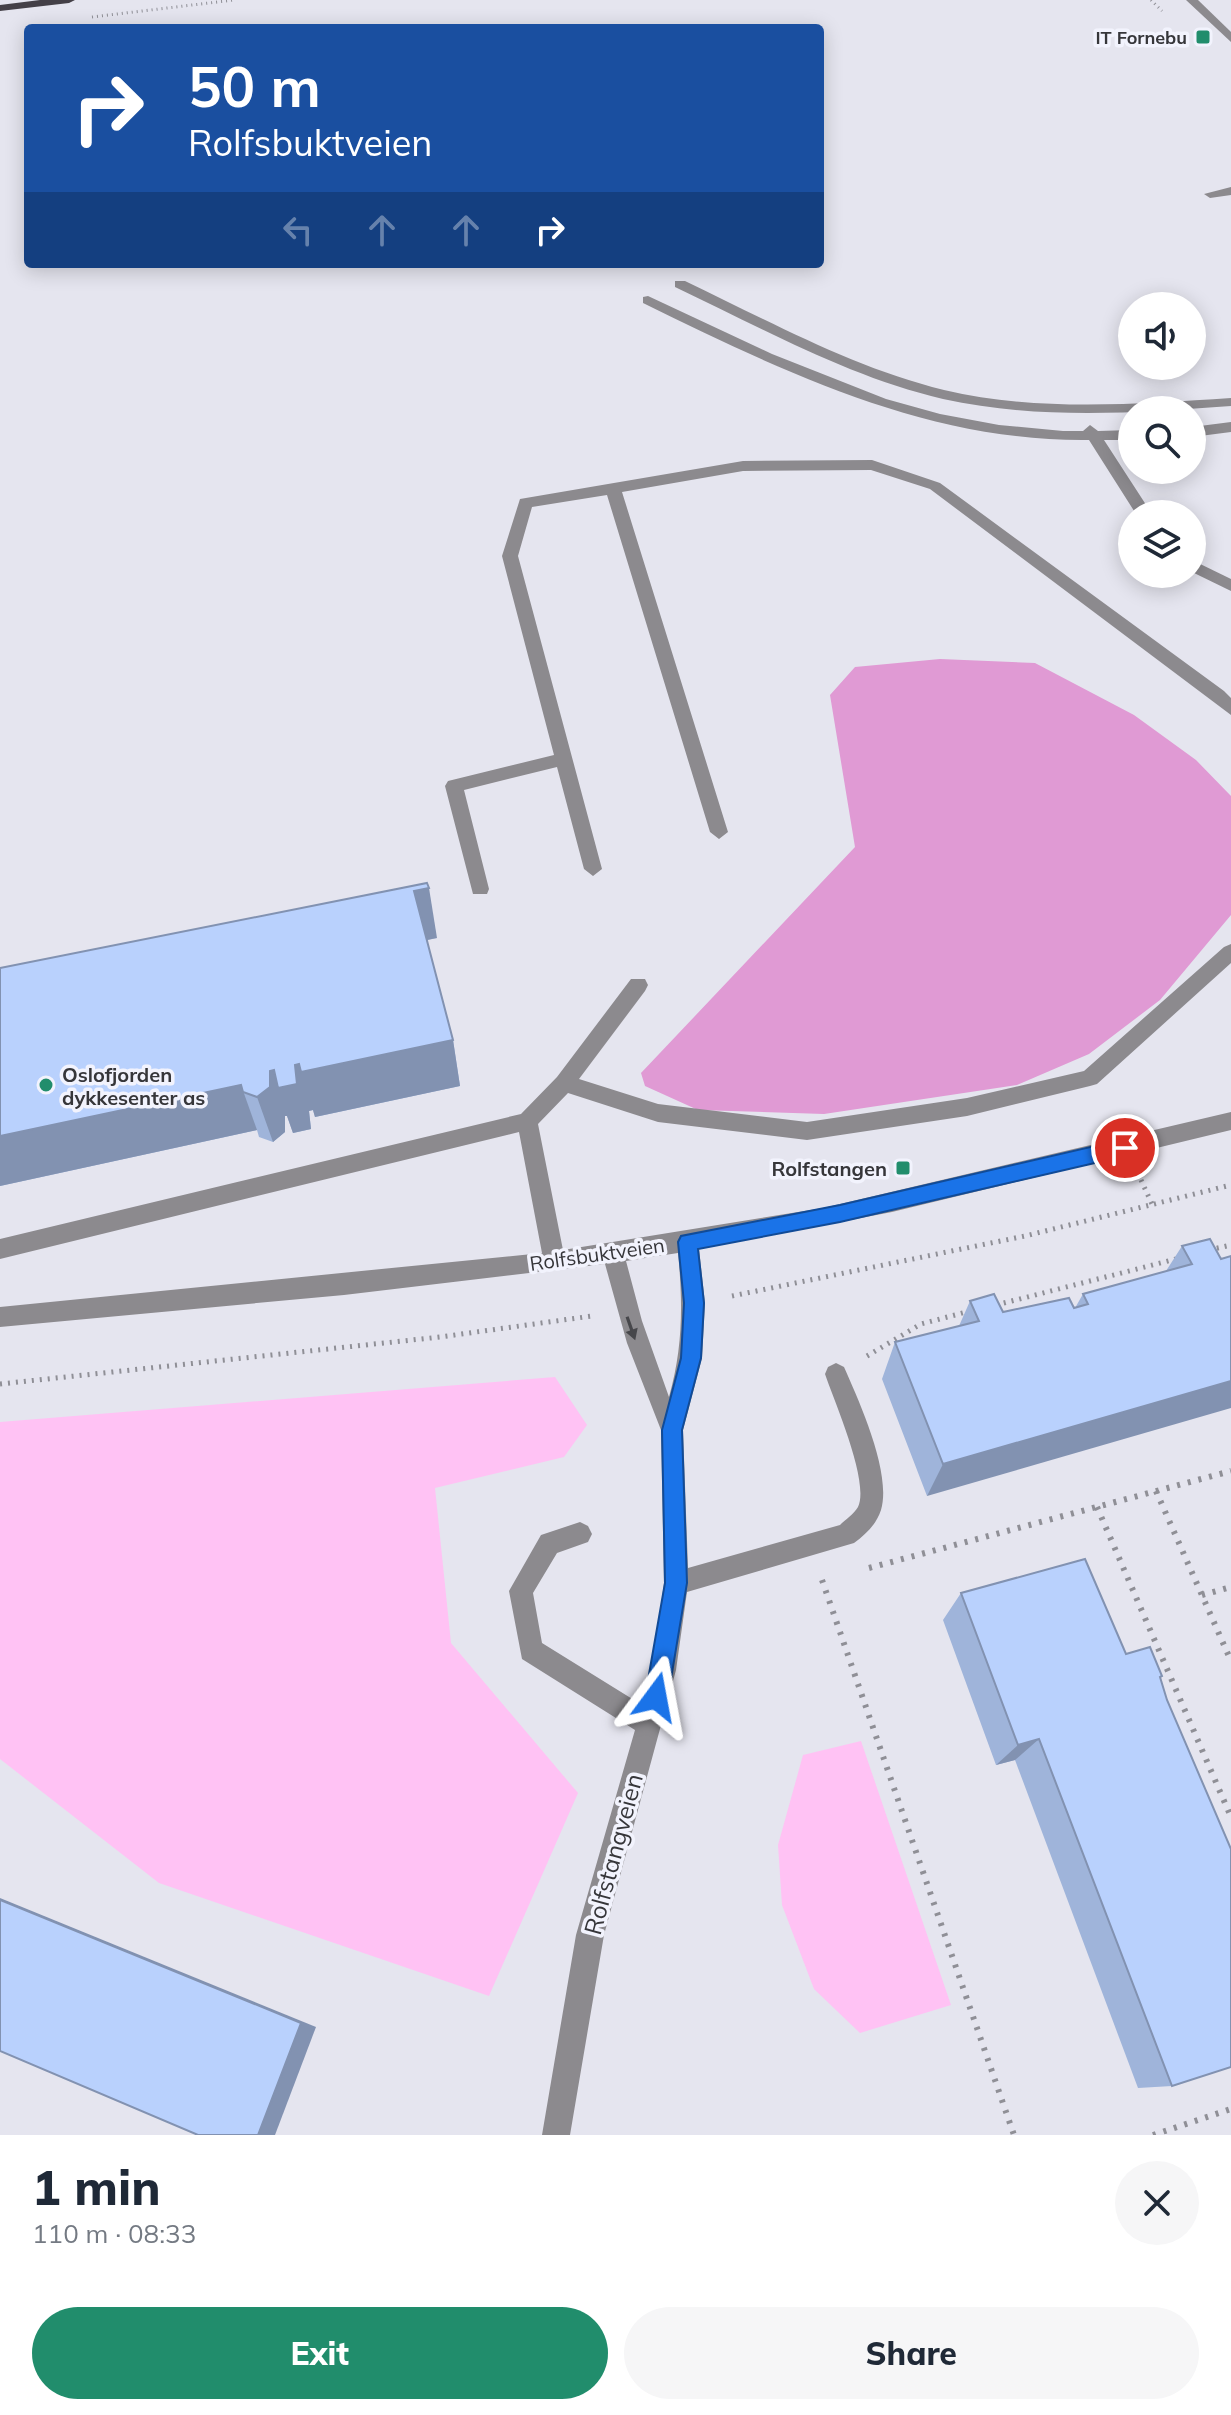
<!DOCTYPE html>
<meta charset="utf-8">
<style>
body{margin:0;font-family:Mulish,sans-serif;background:#f6f6f7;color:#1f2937;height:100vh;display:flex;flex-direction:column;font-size:30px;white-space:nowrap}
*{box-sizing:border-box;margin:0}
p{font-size:26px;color:#747a83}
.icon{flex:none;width:44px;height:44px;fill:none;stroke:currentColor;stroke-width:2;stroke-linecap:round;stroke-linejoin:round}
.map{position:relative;height:2135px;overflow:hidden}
.sheet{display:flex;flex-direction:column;background:#fff;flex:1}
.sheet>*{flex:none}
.top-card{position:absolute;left:24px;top:24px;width:800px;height:244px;border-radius:8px;box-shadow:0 4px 20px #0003;background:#1a4fa0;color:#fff;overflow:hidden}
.tools{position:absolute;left:1118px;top:292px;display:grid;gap:16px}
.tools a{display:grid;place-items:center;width:88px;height:88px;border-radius:50%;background:#fff;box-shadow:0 4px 20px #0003;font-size:40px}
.pin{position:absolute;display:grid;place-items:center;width:68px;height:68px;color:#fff;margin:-34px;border:4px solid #fff;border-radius:50%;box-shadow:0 2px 8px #0007}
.me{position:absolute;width:88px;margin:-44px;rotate:13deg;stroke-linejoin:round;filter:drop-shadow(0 0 6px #0008)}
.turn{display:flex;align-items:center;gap:28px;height:168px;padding:0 32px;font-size:36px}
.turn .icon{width:104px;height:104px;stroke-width:2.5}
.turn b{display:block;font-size:56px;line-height:68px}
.lanes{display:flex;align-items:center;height:76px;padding:0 32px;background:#0003;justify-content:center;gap:40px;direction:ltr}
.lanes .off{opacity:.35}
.round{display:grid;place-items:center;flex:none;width:84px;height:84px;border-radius:42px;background:#f6f6f7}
.headline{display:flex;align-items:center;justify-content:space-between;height:136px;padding:0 32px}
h1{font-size:48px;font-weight:800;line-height:60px}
.button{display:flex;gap:16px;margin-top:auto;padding:16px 32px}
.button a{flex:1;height:92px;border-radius:48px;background:#218d6c;color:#fff;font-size:32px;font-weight:800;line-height:92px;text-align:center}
.button a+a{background:#f6f6f7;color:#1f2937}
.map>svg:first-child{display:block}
</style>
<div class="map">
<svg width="1231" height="2135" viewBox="0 0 1231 2135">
<rect width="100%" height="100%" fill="#e5e5ef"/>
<g fill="#ffc2f4">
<path d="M555,1377L587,1425L564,1457L435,1488L451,1643L578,1793L489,1996L159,1883L0,1759V1422Z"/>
<path d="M861,1741L951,2005L860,2033L814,1989L782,1905L778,1845L803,1755Z"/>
</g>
<path fill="#e09ad4" d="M940,659L1035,663L1134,715L1196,760L1231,796V915L1160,1000L1089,1054L1017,1085L824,1114L698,1110L645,1086L641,1073L855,847L830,695L855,667Z"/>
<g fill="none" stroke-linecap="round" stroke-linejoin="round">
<g stroke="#8f8f96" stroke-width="3" stroke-dasharray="1 4" stroke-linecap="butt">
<path d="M1151,0L1162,11"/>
<path d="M92,17L234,0"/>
</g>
<g stroke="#8f8f96" stroke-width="5" stroke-dasharray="2 6" stroke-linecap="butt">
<path d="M1141,1180L1152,1204"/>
<path d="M1209,1250L1231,1245"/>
<path d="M732,1296L1025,1236L1231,1185"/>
<path d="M996,1305L1180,1258"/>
<path d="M867,1356L921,1324L970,1311"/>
<path d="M0,1384L440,1337L592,1316"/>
</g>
<g stroke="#8f8f96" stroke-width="6" stroke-dasharray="3 8" stroke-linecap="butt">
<path d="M1156,1491L1231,1661"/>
<path d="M1097,1507L1231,1817"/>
<path d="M869,1568L1231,1471"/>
<path d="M822,1580L1014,2135"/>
<path d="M1202,1595L1231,1587"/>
<path d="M1153,2135L1231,2109"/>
</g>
<g fill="#8c8a8e" fill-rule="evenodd">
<path d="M1186,0H1198L1231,32V42Z"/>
<path d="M1231,187V195L1210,198L1204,194Z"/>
<path d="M675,281H685C769,321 853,368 944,390C1038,412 1136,404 1231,398V406C1135,413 1040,420 943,399C848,377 762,328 675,287Z"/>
<path d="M648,296L772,354L886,399L940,414L999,425L1063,431H1083L1090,425L1098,431L1132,430V440H1104L1152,514H1136L1089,440C928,442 784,372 643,303V297Z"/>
<path d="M1231,422V432L1192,437V427Z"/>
<path d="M872,460L940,483L1224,691L1231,698V715L930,489L871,470L743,471L622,492L728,832L719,839L710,832L607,495L532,507L518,556L602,869L593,876L584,869L557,767L464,790L489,889L487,894H473L445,786L448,781L554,755L502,556L520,499L743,461Z"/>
<path d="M1192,560L1231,579V591L1192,572Z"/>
<path d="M1231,944V963L1097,1084L1090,1086L967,1116L807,1140L658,1122L568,1093L538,1124L563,1250L823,1208L1231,1112V1130L892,1212L699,1249L705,1303L702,1358L683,1430L688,1568L840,1525C845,1520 854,1514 858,1507C870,1482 834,1401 825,1374L828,1367L836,1363L844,1367C859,1401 892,1473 881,1510C876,1525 866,1534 854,1543L687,1592L676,1670L604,1935L570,2135H542L576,1935L635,1730L522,1659L509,1591L541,1535L580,1522L588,1526L592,1534L588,1542L557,1553L533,1593L542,1643L642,1705L652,1670L664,1583L661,1430L627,1343L605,1264L344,1295L0,1327V1307L542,1253L519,1132L0,1259V1239L521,1114L557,1077L631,979H645L648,985L645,991L579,1079L658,1104L807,1122L967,1098L1084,1071L1224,947ZM678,1253C683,1303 683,1348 669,1397L642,1321L626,1261Z"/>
</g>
<path fill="#444047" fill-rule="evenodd" d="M40,0H75L69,3L0,11V5Z"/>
</g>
<g fill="#9fb4da">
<path d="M437,938L427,940L453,1040L460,1086L315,1117L313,1110L309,1111L311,1129L293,1133L287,1116H285V1132L273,1142L259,1137L257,1130L0,1186V968Z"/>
<path d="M1182,1246L1221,1259L927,1496L882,1379L895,1342L959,1326L970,1301L1003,1312L1075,1308L1083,1294L1166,1271Z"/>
<path d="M961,1593L1126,1654L1160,1678L1172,2086L1138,2088L1015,1760L996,1765L943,1620Z"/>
</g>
<g fill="#8292b1">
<path d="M429,888L437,938L422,941L414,891Z"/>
<path d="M453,1040L460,1086L315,1117L313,1110L309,1111L311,1129L293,1133L287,1116H285V1132L273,1142L257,1097L270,1071L295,1065Z"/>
<path d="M241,1085L257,1130L0,1186V1136Z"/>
<path d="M1231,1381V1408L927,1496L943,1464Z"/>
<path d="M1039,1739L1015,1760L996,1765L1018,1745Z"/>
<path d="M0,1898L316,2027L275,2135H258L0,1900Z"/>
</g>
<g fill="#b9d1fd" stroke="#8292b1" stroke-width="2">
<path d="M427,883L429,888L414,891L453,1040L301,1072L299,1064L295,1065L297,1084L278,1088L274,1070L270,1071V1087L257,1097L243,1092L241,1085L0,1136V968Z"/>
<path d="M1210,1239L1221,1259L1231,1256V1381L943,1464L895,1342L979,1321L970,1301L994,1294L1003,1312L1069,1298L1074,1308L1088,1304L1083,1294L1192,1264L1182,1246Z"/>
<path d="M1085,1559L1126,1654L1150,1647L1162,1676L1160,1677L1167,1700L1231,1849V2067L1172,2086L1039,1739L1018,1745L961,1593Z"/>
<path d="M0,1900L301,2023L258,2135H198L0,2051Z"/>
</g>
<defs><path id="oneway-solid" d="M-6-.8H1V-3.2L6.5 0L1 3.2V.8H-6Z" transform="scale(2)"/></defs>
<use fill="#47474b" href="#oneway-solid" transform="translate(631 1328) rotate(71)"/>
<path fill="#1a73e8" stroke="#114b97" stroke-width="2" d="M1125,1139L1134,1148L1125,1156L840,1222L698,1249L704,1303L701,1358L682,1430L687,1583L668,1697L664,1705L656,1709L648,1705L645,1697L665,1583L662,1430L681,1358L684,1303L678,1242L681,1236L840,1205Z"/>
<g fill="#218d6c" stroke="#f2f3fd" stroke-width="3">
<rect x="1195" y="29" width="16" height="16" rx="4"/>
<circle cx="46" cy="1085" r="8"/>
<rect x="895" y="1160" width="16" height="16" rx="4"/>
</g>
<g text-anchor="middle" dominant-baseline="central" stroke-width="7" stroke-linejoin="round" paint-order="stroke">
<g font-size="18" font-weight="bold" fill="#36363a" stroke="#f2f3fd" text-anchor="end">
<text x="1187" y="37">IT Fornebu</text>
</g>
<g font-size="20" font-weight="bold" fill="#36363a" stroke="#f2f3fd" text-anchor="start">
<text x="62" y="1074">Oslofjorden<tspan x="62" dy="23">dykkesenter as</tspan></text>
<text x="887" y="1168" text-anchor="end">Rolfstangen</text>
</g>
<g font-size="20" fill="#36363a" stroke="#f2f3fd">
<text transform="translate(597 1254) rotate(-8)">Rolfsbuktveien</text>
</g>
<g font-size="24" fill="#36363a" stroke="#f2f3fd">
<text transform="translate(613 1854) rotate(-75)">Rolfstangveien</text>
</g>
</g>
</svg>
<div class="tools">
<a><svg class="icon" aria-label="sound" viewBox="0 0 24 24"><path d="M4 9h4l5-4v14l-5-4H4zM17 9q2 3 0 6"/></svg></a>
<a><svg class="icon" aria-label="search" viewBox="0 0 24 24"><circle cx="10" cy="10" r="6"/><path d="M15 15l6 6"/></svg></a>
<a><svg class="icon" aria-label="layers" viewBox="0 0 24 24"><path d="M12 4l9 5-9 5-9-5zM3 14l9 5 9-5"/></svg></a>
</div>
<div class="pin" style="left:1125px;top:1148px;background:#d93025"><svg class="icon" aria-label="arrive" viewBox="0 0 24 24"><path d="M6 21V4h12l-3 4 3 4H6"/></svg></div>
<svg class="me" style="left:656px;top:1697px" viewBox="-20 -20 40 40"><path d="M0-17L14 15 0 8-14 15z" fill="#1a73e8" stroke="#fff" stroke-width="4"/></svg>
<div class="top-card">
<div class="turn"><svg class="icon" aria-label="right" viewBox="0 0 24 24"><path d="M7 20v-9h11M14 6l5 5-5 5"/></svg><div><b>50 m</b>Rolfsbuktveien</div></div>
<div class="lanes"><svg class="icon off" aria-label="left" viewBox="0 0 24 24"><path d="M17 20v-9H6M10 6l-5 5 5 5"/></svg><svg class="icon off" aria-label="ahead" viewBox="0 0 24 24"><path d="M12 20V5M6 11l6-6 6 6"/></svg><svg class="icon off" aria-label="ahead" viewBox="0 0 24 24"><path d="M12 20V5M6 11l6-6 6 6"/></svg><svg class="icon" aria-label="right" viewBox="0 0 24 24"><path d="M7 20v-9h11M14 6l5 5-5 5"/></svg></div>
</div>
</div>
<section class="sheet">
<div class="headline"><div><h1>1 min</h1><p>110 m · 08:33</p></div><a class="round"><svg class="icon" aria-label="close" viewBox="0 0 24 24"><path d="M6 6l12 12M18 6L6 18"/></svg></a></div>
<div class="button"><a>Exit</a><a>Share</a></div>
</section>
